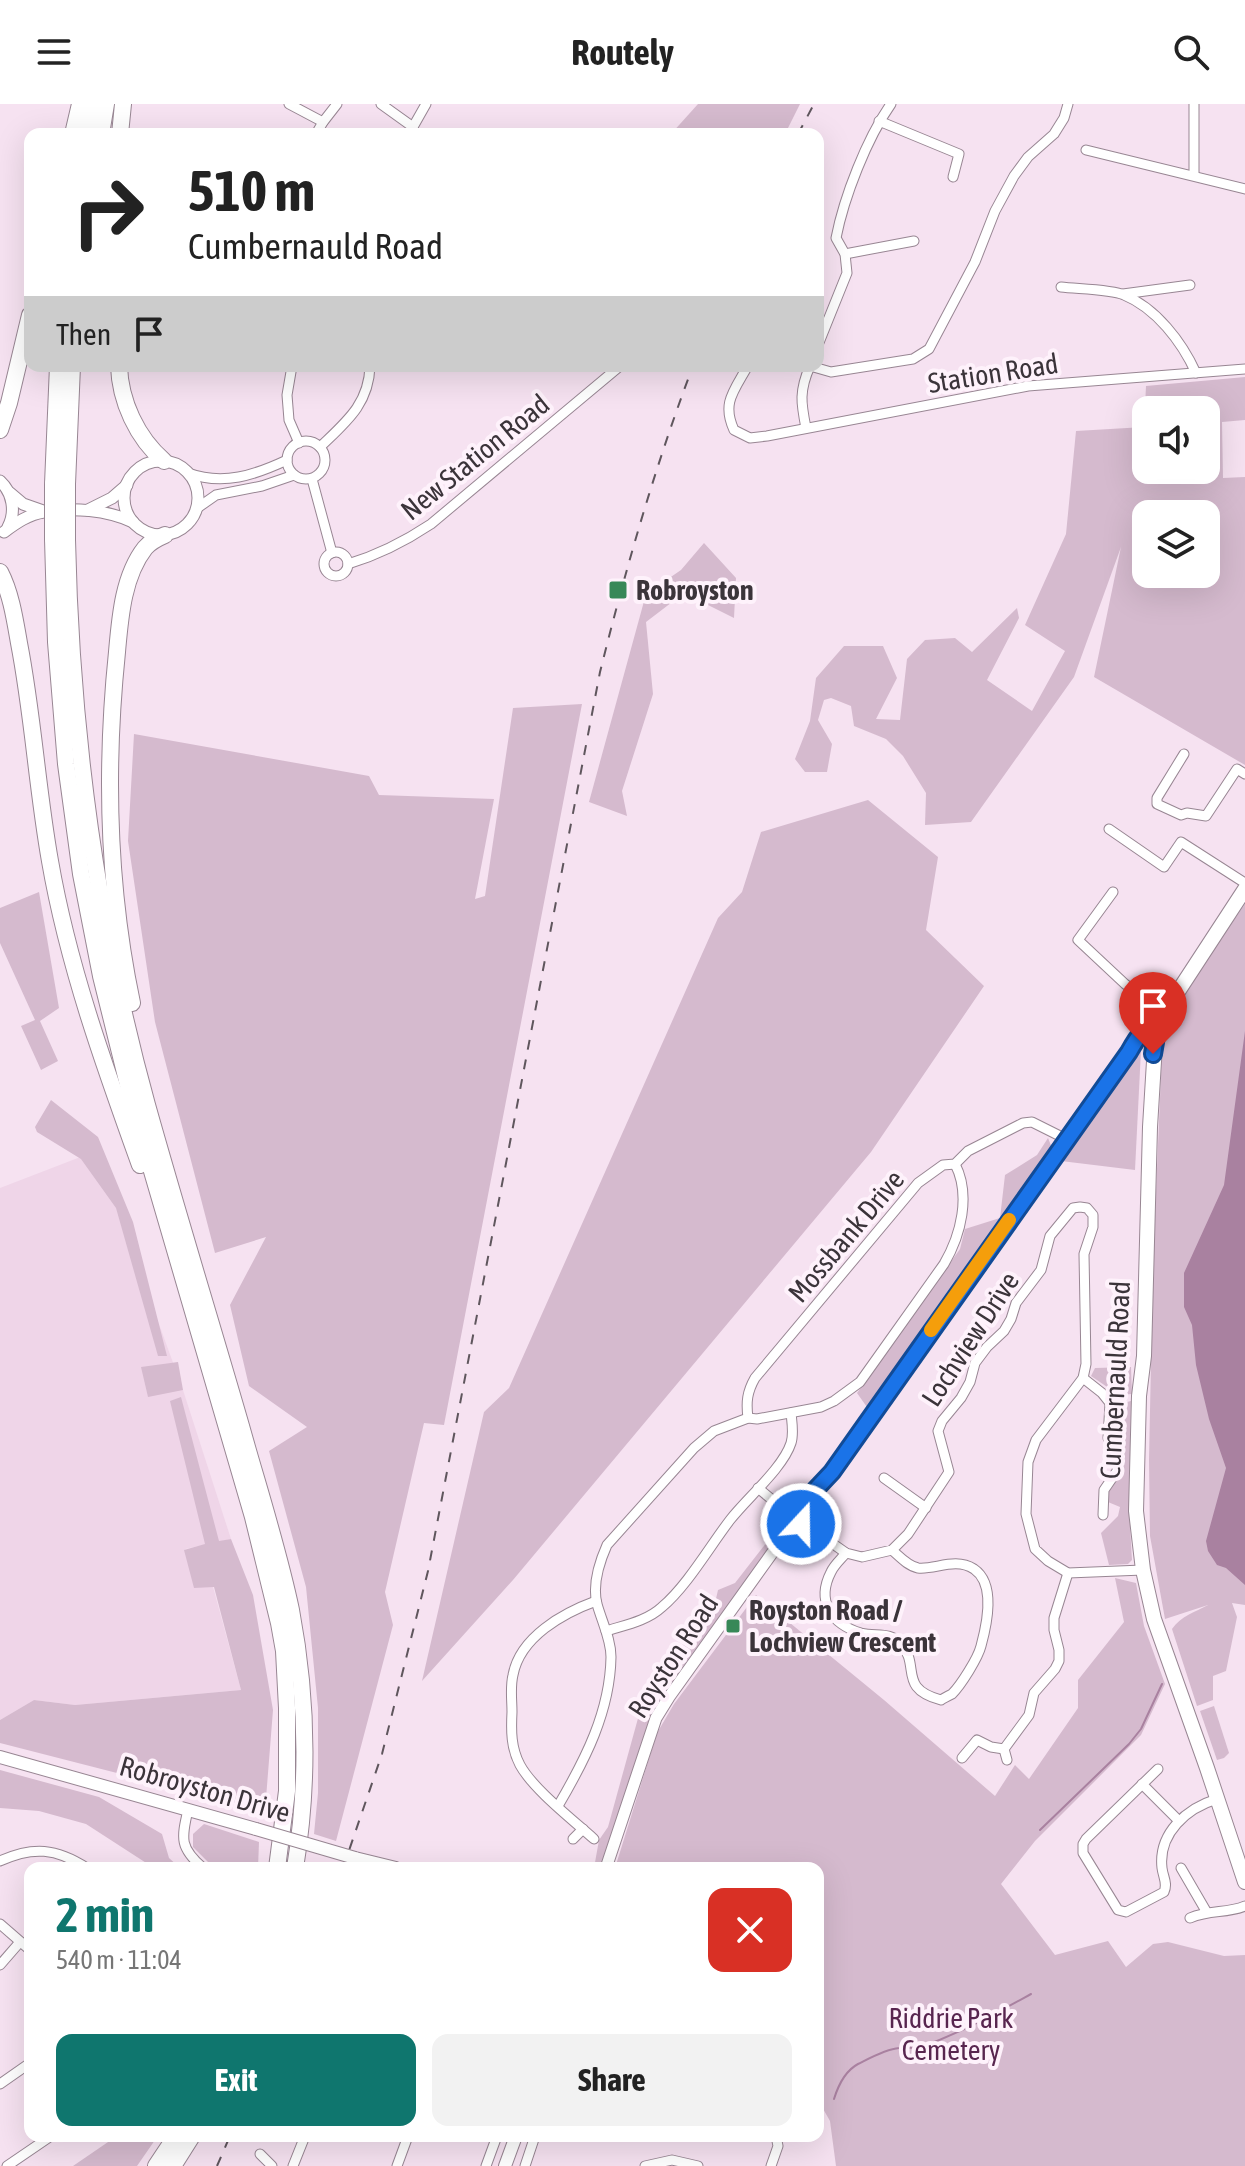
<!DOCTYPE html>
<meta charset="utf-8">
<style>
body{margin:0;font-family:"Asap Condensed",sans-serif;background:#f2f2f2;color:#222;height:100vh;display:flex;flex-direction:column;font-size:30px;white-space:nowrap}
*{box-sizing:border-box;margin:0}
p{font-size:26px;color:#767676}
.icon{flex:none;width:44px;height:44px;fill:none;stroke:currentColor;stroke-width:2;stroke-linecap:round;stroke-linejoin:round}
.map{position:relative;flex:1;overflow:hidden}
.panel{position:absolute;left:24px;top:1758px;width:800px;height:280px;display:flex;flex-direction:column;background:#fff;border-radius:16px;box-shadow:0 8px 32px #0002}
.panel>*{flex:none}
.banner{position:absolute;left:24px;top:24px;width:800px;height:244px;border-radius:16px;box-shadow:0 8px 32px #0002;background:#fff;color:#222;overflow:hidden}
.tools{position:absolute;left:1132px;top:292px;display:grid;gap:16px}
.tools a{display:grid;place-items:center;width:88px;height:88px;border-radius:16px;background:#fff;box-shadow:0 8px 32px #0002;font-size:40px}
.pin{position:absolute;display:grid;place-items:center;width:68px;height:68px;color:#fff;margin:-82px -34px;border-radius:50% 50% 50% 0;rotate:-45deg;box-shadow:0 0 8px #0007}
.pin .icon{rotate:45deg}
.me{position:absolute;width:88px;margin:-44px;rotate:21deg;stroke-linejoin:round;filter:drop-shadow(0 0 6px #0008)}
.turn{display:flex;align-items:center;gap:28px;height:168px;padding:0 32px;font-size:36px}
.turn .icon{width:104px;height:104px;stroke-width:2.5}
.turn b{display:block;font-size:56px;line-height:68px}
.then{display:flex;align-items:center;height:76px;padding:0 32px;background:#0003;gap:16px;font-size:30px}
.round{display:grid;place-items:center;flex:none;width:84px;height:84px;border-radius:16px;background:#f2f2f2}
.head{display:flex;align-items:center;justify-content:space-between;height:136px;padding:0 32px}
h1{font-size:48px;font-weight:700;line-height:60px;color:#0f766e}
.primary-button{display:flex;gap:16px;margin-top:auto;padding:16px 32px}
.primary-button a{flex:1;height:92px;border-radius:16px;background:#0f766e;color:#fff;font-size:32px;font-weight:700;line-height:92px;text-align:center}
.primary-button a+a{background:#f2f2f2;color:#222}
header{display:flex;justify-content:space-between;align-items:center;height:104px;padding:0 32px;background:#fff;font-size:36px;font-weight:700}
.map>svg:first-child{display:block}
</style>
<header><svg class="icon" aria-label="menu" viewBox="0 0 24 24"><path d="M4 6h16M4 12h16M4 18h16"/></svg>Routely<svg class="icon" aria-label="search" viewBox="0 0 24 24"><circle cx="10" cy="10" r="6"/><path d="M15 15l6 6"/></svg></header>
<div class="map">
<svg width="1245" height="2062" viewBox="0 0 1245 2062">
<rect width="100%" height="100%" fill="#f6e2f1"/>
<path fill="#efd5e8" d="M96,1047L183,1286L231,1435L185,1445L213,1483L241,1586L75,1601L34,1596L0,1616V1084Z"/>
<g fill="#d5bace" fill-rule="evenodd">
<path d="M698,0H800L785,30H671Z"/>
<path d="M1245,273V316L1222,318L1223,374L1245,373V661L1094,573L1121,443L1074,573L971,718L925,721L926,689L903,652L886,635L854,622L851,602L831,594L824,596L818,616L832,640L827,668H805L795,655L810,617L816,574L844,542H883L897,574L876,615L900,616L907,555L925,536L955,534L972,548L1017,504L1019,514L987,576L1032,607L1065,547L1025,521L1066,430L1076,327L1144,323L1146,282ZM1146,306H1206V366H1146ZM1206,410V470H1146V410Z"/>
<path d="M704,439L736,474L734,514L684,489L646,518L653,590L622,687L627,712L589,698L646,490L681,466Z"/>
<path d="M582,600L444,1321L424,1319L385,1488L393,1521L336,1737L314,1730L318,1689V1604L306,1483L269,1347L307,1323L249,1282L230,1201L266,1133L215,1149L155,918L128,737L134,630L369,672L379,691L494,695L475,795L485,792L513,604Z"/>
<path d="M868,696L938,753L926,826L984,882L871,1048L513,1476L422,1577L484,1308L509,1284L718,814L742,788L761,728Z"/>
<path d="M39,788L59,904L40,917L58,957L41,966L21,922L35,916L0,839V804Z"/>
<path d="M1245,800V1501L1232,1499L1237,1513L1226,1567L1213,1572V1596L1197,1602L1172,1525C1181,1512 1195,1508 1208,1501L1165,1515L1150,1432L1149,1356L1153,1159L1162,947L1169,911Z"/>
<path d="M1141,946L1135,1066L1061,1057Z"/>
<path d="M51,996L98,1033L133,1118L167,1252H158L116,1104L81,1055L37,1028L35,1023Z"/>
<path d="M1048,1034L1052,1044L869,1306L857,1289L960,1145L965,1125L1000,1114L1005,1071L1037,1051Z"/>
<path d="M178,1258L183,1286L148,1293L141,1263Z"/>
<path d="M1131,1263L1132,1290L1119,1291L1091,1272L1095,1264Z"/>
<path d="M181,1293L219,1437L231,1435L253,1491L273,1606L265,1707L0,1639V1616L34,1596L75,1601L241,1586L214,1483L194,1484L184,1446L205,1440L170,1297Z"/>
<path d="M1131,1297L1129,1405L1132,1456L1128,1460L1109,1461L1101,1429L1118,1412L1120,1403L1108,1398L1107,1391L1120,1367L1112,1327L1116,1315V1301Z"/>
<path d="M767,1438L770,1440L763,1453L664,1588L651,1610L600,1764H594L599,1736L608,1723L645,1589L715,1499L718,1486L735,1479Z"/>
<path d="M1115,1474L1136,1479L1144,1522L1165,1580L1141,1631L1035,1737L1001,1780L1055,1851L1108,1837L1126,1863L1153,1840L1168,1838L1224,1852L1245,1851V2062H836L830,2017L818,1996V1764H615L657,1629L674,1600L756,1491L884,1596L995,1692L1015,1661L1029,1675L1078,1604V1576L1124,1518Z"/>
<path d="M1214,1602L1229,1649L1224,1654L1217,1656L1200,1607Z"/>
<path d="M0,1666L99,1693L162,1730L169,1754L180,1764H154L86,1720L39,1707L0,1704Z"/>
<path d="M204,1720L259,1738L258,1764H214L193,1743V1730Z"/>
<path d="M108,2032H150L155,2036L137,2062H73L111,2036Z"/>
</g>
<path fill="#a981a0" d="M1245,927V1481L1226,1464L1217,1461L1208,1447L1206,1437L1226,1364L1209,1315L1196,1261L1192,1221L1184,1203V1169L1224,1081Z"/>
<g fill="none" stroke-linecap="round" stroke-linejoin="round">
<g stroke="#a981a0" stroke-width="2">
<path d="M1040,1726L1129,1640L1141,1625L1162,1580"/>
<path d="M834,1995C838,1982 845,1967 858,1960C870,1954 886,1945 899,1944C908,1943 915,1945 924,1942C962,1928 996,1909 1031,1890"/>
</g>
<g stroke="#988693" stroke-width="11">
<g id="minor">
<path d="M289,0L323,18"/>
<path d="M381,0L413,23"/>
<path d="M879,17L959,50L953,73"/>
<path d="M316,30L323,18L337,0"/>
<path d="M409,30L426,0"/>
<path d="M1086,46L1245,85"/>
<path d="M1194,71V0"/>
<path d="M845,150L914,137"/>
<path d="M1061,183C1077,185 1111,185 1124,191C1156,204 1182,238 1196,269"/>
<path d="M1123,190L1190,181"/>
<path d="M818,241L847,169L845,150L836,134C844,93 867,34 891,0"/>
<path d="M292,262L287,291L289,316L299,339"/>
<path d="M810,262L831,268L913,255L929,245L975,158L995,107L1014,72L1028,53L1054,30L1064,14L1068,0"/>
<path d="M746,265C733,288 722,300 734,326L750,334L767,332L1028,282L1245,265"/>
<path d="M806,324C801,299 799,287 810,262"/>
<circle cx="306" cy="356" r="19"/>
<path d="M320,343C346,318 369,300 370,262"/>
<path d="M188,369C223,382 255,371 287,356"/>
<path d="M312,375L332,449"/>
<path d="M196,405L216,391L262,382L294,371"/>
<circle cx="336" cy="460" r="12"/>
<path d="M348,460C378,451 404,438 431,420L620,262"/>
<path d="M1184,650L1157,694V700L1181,711L1187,709L1206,712L1237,665L1245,670"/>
<path d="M1109,725L1164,763L1181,738L1245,779"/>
<path d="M1113,788L1078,836L1125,880L1164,909"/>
<path d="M1083,1274L1102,1289L1110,1299L1108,1334L1119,1350L1117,1367L1104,1386L1103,1411"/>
<path d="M748,1314C746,1298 747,1288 755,1274L918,1079L943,1061L955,1060L968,1047L1023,1019L1032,1018L1066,1035"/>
<path d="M884,1374L926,1404"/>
<path d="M758,1384L782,1404"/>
<path d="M802,1418L846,1449L862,1453L892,1446L908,1430L949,1368L938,1327L942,1317L961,1294L970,1278L975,1259L987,1243L1004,1227L1011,1215L1016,1199L1041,1166L1050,1132L1073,1104L1080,1103L1087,1104L1093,1111V1123L1084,1150L1086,1260L1083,1274L1036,1336L1028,1358L1026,1410L1035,1445L1048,1457L1068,1469L1143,1466"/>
<path d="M846,1449C841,1455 834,1461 831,1468C816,1497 831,1520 861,1529C876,1533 890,1527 901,1540C921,1562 897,1584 941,1596C942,1595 950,1591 952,1590C961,1581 978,1554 981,1542C987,1520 996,1480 974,1465C955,1453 935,1466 918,1464C908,1462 900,1453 892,1446"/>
<path d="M606,1527C625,1521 647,1517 662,1503C687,1482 710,1442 730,1416C747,1394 783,1364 791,1339C794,1330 792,1319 791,1309"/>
<path d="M962,1654L977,1636L991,1643L1004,1645"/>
<path d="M1007,1656L1004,1645L1029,1611L1034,1589L1055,1565L1059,1557V1546L1054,1526V1514L1068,1469"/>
<path d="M1158,1665L1086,1735L1083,1740V1749L1118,1806L1126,1808L1164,1788C1168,1779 1163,1773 1162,1764C1158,1729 1187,1704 1217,1695"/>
<path d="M1142,1680L1179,1717"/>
<path d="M558,1702C585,1656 610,1608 611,1553C611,1535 602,1518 597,1500C592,1480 599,1459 607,1441L694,1344L714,1327L748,1314L757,1315L821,1303L834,1297L860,1278L944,1160C961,1131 971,1091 955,1060"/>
<path d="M188,1706C181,1735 180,1744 203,1764"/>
<path d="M573,1735L583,1725"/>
<path d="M594,1735C573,1716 533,1685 520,1661C511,1644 511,1627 512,1608C512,1596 510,1583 513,1571C520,1533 563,1509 596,1497"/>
<path d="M0,1757C33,1742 56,1744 87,1764"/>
<path d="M1181,1764L1206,1807"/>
<path d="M1190,1814C1211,1805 1226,1810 1245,1802"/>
<path d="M0,1820L30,1846"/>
<path d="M0,1861L20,1838"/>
<path d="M0,1980L30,1959"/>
<path d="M260,2050L272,2062"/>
<path d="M7,2062L51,2032"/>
<path d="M293,2062L305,2032"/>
<path d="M397,2062L408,2032"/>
<path d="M486,2062L497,2032"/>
<path d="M525,2062L535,2032"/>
<path d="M645,2062L672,2056L698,2062"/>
<path d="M771,2062L778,2042L776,2032"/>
</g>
</g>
<g stroke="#988693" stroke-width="13">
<g id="tertiary">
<circle cx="161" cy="394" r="37"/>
<path d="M0,377C13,389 16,408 8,423"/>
<path d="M10,389L23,400L43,407"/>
<path d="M88,406L112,394L127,381"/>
<path d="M4,428C16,419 29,410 44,408C73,403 107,406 133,418"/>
<path d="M800,1402L832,1368L1129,948C1139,930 1147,920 1164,909"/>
<path d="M787,1423L780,1413L782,1405L792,1399L800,1402"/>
<path d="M787,1423C801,1425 809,1414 800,1402"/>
<path d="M606,1764L656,1614L669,1593L775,1445L787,1423"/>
</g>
</g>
<g stroke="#988693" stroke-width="14">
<g id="secondary">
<path d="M0,1653L256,1725"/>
<path d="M355,1754L396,1764"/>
<path d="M505,2062L516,2032"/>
</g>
</g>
<g stroke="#988693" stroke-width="16">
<path id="primary" d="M1245,785L1164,909L1155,941L1150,1023L1144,1252L1139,1292L1136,1407L1143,1466L1154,1515L1207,1664L1245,1778"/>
</g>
<g stroke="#988693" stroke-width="18">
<g id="motorway">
<path d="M73,30L80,0"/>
<path d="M86,30L92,0"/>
<path d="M101,30L106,0"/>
<path d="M120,30L123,0"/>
<path d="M119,262C120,297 137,334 164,357"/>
<path d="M0,326L9,299L30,211"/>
<path d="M53,380L58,262"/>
<path d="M67,380L72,262"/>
<path d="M53,435L56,538L66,660L81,770L101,872L135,1009L253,1413L279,1519L284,1547L287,1604V1687L277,1764"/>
<path d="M67,436C71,627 96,816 147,1001C177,1108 210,1215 241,1322C258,1383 278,1444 291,1506C307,1591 309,1679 295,1764"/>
<path d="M0,468C11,489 15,516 19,539C33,611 37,684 50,757C68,861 104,961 140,1061"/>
<path d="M132,899C108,785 105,664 117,548C120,514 123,472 145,444C151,437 158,434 165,431"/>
<path d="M156,2062L176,2032"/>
<path d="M173,2062L192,2032"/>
</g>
</g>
<use href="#minor" stroke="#fff" stroke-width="9"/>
<use href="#tertiary" stroke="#fff" stroke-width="11"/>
<use href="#secondary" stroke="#fff" stroke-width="12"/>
<use href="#primary" stroke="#fff" stroke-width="14"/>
<use href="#motorway" stroke="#fff" stroke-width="16"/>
<g stroke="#5f565d" stroke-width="2" stroke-dasharray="10 10" stroke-linecap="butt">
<path d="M798,30L814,0"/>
<path d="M343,1764L382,1650L428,1467L600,568C626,464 655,362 693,262"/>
<path d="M217,2062L230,2032"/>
</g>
<g stroke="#988693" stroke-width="14" stroke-linecap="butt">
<path id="secondary-bridge" d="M256,1725L355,1754"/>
</g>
<g stroke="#988693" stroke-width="18" stroke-linecap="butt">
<g id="motorway-bridge">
<path d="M53,380V435"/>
<path d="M67,436V380"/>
</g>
</g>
<use href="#secondary-bridge" stroke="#fff" stroke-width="12"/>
<use href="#motorway-bridge" stroke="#fff" stroke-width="16"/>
</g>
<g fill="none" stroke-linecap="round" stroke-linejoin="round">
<g stroke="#114b97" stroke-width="20">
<path id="route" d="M801,1420L804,1409L800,1402L832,1368L1129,948C1139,930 1147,920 1164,909L1156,932L1153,950"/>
</g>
<use href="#route" stroke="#1a73e8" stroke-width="14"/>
<path stroke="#f59e0b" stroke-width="14" d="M931,1226L1009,1116"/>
</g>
<g fill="#388858" stroke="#fef2fb" stroke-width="3">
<rect x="608" y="476" width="20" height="20" rx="4"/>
<rect x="725" y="1514" width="16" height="16" rx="4"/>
</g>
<g text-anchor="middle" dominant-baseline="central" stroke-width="8" stroke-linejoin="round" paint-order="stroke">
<g font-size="28" fill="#3b343a" stroke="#fef2fb">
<text transform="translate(993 269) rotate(-9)">Station Road</text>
<text transform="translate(475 353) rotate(-39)">New Station Road</text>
<text transform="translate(846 1132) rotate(-50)">Mossbank Drive</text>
<text transform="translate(970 1235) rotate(-57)">Lochview Drive</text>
<text transform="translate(1115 1276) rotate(-87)">Cumbernauld Road</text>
<text transform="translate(673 1552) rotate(-57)">Royston Road</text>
<text transform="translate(205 1685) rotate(16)">Robroyston Drive</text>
</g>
<g font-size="28" font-weight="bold" fill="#3b343a" stroke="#fef2fb" text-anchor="start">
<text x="636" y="486">Robroyston</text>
<text x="749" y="1506">Royston Road /<tspan x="749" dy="32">Lochview Crescent</tspan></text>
</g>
<g font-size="28" fill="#58254f" stroke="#fef2fb">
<text x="951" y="1914">Riddrie Park<tspan x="951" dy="32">Cemetery</tspan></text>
</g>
</g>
</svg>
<div class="tools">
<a><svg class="icon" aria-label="sound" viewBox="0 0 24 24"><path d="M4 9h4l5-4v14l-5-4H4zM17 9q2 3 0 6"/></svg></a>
<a><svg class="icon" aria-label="layers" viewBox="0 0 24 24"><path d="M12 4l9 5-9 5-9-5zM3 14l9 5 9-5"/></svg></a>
</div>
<div class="pin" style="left:1153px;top:950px;background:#d93025"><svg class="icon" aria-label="arrive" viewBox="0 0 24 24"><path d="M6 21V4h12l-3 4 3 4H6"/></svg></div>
<svg class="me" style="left:801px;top:1420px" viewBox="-20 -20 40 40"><circle r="17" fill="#1a73e8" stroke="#fff" stroke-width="3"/><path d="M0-11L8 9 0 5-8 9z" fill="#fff"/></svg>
<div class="banner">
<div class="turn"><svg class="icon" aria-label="right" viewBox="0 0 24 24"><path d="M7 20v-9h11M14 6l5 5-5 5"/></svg><div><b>510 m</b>Cumbernauld Road</div></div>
<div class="then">Then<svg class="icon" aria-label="arrive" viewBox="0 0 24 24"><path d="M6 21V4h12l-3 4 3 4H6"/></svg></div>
</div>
<section class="panel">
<div class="head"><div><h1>2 min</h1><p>540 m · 11:04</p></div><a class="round" style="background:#d93025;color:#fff"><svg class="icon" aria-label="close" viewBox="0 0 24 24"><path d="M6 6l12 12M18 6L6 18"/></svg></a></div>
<div class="primary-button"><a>Exit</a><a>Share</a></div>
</section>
</div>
